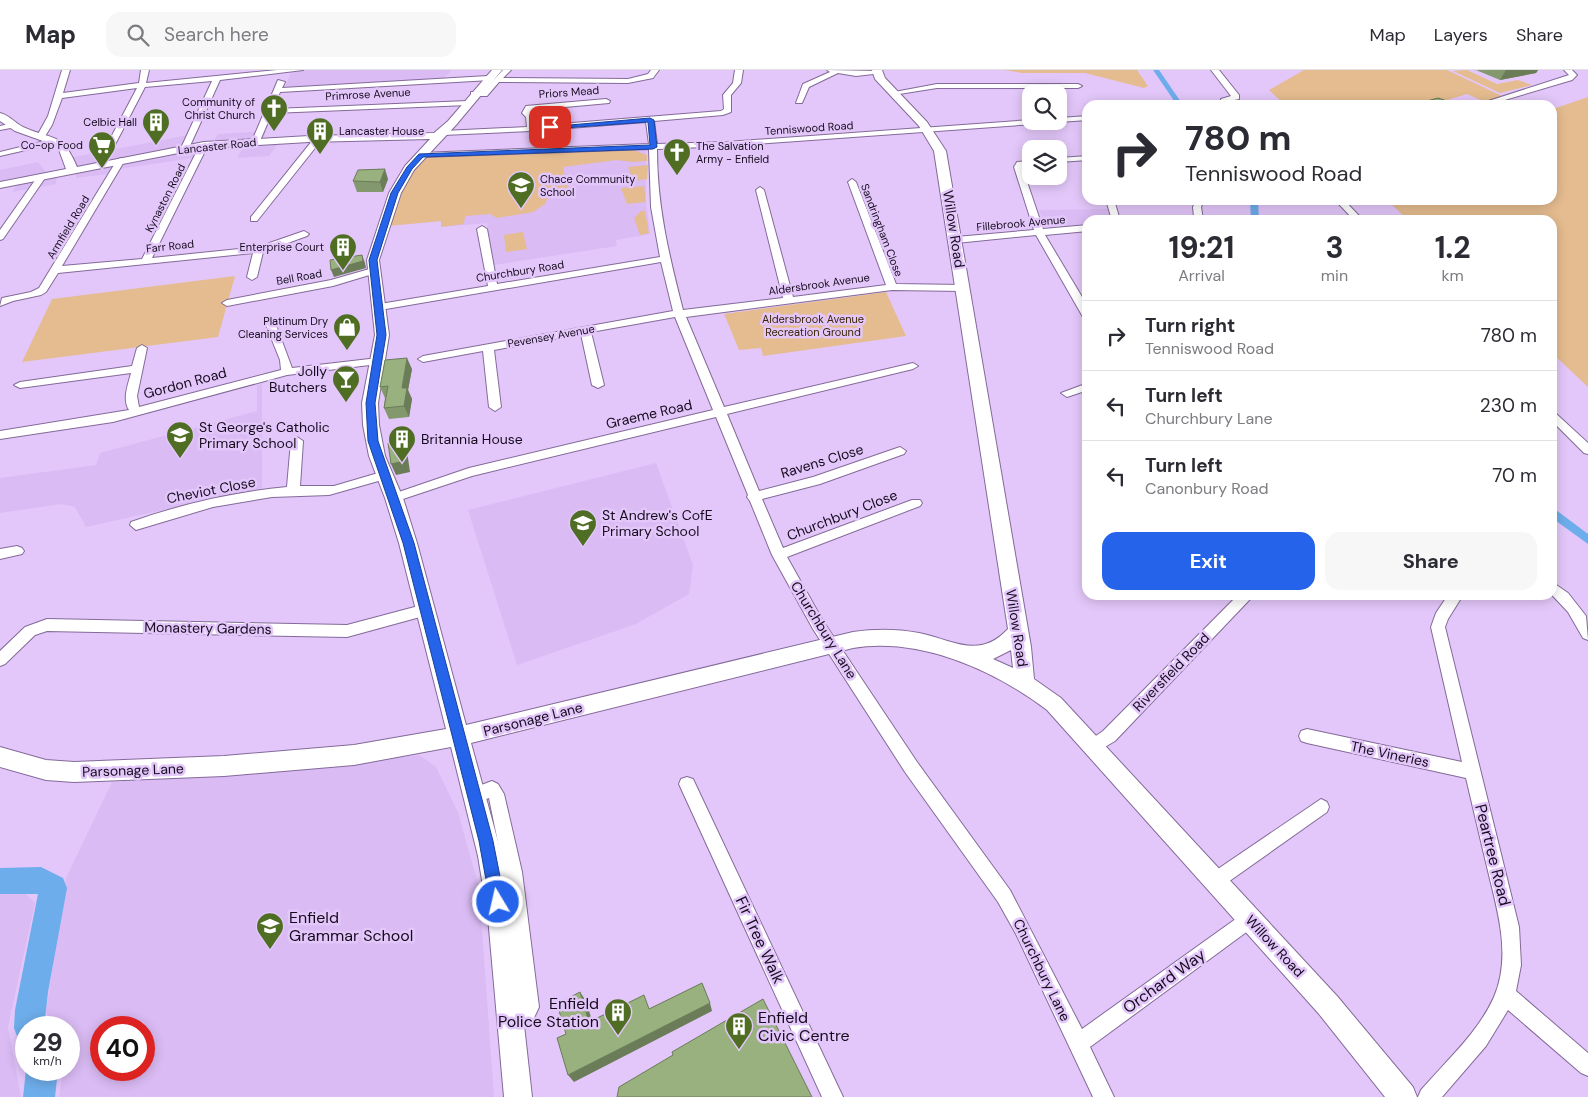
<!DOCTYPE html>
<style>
body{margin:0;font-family:"DM Sans",sans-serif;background:#f7f7f7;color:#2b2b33;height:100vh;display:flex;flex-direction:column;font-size:19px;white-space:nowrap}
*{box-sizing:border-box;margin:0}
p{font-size:16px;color:#7c7c81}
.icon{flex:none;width:28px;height:28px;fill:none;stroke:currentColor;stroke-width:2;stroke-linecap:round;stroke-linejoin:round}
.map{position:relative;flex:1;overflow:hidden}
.panel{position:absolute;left:1082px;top:145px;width:475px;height:385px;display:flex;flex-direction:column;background:#fff;border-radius:15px;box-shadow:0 2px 12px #0003}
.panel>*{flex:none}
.banner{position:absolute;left:1082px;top:30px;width:475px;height:105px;border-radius:15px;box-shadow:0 2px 12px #0003;background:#fff;color:#2b2b33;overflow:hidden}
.fabs{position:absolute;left:1022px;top:15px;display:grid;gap:10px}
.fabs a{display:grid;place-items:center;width:45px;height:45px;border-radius:10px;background:#fff;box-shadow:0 2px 12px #0003;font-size:25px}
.speed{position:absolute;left:15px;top:946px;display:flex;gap:10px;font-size:25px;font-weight:700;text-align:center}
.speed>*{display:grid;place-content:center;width:65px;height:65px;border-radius:50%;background:#fff;box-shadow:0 2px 12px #0003;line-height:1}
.speed small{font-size:12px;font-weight:400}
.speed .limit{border:8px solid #d22;background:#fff;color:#111}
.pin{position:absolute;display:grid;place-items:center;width:42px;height:42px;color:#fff;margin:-21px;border-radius:10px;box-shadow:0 2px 8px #0006}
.me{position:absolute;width:55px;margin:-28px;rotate:351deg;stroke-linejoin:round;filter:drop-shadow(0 0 4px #0008)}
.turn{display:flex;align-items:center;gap:18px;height:105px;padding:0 20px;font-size:22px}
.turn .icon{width:65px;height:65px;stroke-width:2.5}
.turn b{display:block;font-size:35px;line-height:42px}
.eta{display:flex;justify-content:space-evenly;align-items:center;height:85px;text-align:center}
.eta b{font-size:30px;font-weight:700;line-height:35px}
.cta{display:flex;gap:10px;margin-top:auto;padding:10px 20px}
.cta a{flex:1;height:58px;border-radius:15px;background:#2563eb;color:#fff;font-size:20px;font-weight:700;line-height:58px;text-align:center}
.cta a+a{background:#f7f7f7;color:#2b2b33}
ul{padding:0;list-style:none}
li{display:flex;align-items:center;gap:15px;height:70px;padding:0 20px;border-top:1px solid #e1e1e2}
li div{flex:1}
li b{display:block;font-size:19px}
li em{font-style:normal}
header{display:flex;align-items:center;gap:30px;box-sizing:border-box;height:70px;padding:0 25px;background:#fff;border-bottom:1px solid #e1e1e2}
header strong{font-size:24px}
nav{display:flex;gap:28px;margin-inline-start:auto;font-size:18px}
.search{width:350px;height:45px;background:#f7f7f7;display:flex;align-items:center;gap:12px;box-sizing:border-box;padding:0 18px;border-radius:15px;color:#7c7c81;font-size:19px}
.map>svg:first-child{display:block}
</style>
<header>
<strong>Map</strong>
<div class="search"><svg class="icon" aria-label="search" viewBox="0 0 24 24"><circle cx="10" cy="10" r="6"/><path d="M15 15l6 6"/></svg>Search here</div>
<nav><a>Map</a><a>Layers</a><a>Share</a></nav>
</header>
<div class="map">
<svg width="1588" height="1027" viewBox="0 0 1588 1027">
<rect width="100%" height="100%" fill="#e3c7fa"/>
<g fill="#dabbf4" fill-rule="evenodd">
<path d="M306,0H452L444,8L285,17L291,2Z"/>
<path d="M266,61L263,70L212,74L218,64Z"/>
<path d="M188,65L180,80L199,77L193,88L113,100L108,104L76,108V100L69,88Z"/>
<path d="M280,71L269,86L237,88L245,73Z"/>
<path d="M646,79V132L650,164L616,170L617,176L493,195L487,153L441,157V151L388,156L422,86Z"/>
<path d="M38,92L49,106L57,103L56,114L13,122L17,112L0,114V100Z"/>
<path d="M1108,139L1110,150H1088L1087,155L1055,158L1044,154L1039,140Z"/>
<path d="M262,314V418L86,457L75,437L61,434L0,443V408L96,395L100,383L257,341V315Z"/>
<path d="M656,393L693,495L689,524L636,554L517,595L468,440Z"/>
<path d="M419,685L436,697L458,742L479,818L494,1027H59L63,1000H69V958L55,957L46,942L66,808L112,712L235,704ZM101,958H144V1000H101Z"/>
<path d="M0,823L26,824L35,833L8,957L21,1027H0Z"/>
</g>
<g fill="#e5bc8f">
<path d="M1004,0H1137L1148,16L1144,18L1085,3H1022Z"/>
<path d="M1304,0H1447L1502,26L1485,32L1467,24L1431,35H1285L1269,20Z"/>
<path d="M1467,0L1497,14L1518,10L1532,15L1500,23L1453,1Z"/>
<path d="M1588,27V317L1553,284L1552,150H1408L1387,130H1552L1553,39Z"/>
<path d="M633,80L647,85V91L633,92L617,90L563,97L569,123L549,125L545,134L533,142L497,148L490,144L465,146L464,154L441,157V151L388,156C397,131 406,107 424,87Z"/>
<path d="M648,95L647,109L633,111L628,97Z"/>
<path d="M644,116L646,132L627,134L621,118Z"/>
<path d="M641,141H645L649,163L640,165L634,148Z"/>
<path d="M523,162L527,179L506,182L504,165Z"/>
<path d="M235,206L218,267L22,292L52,229Z"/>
<path d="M886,222L906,266L763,286L761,278L739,280L724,244Z"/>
</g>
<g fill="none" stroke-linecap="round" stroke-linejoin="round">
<g fill="#6eadeb" fill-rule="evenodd">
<path d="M1153,0H1159L1183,35H1177Z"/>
<path d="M1250,130H1258L1259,150H1251Z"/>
<path d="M1552,437L1588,464V474L1552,448Z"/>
</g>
<g fill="#6eadeb" fill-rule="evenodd">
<path d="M41,797L63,808L67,818L48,922L44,958H26V972L18,969L14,958L15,940L38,824H0V798Z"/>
<path d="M26,1000H58L55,1027H23Z"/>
</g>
<g stroke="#836a98" stroke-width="2">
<g id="street">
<path d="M62,0H70L63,23L139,13L141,0H149L146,13L277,0H303L220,10L189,78L185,80L181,78L212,11L145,17L107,90L108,94L104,96H101L99,90L137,18L62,28L52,55L44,68H38L37,66L48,46Z"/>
<path d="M503,0H511L503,8L628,9L648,4L651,0H659L653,8L628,13L499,12L487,26H471V22H482Z"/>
<path d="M735,0H743L741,13L731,25V42L723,45L654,51L657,74L727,72L1031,50L1052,51L1048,53L727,76L657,79C657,137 669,185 683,240L783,228L756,120L760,117L764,120L793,227L886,215L848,112L852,109L856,112L896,214L963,215L968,218L963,221L892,220L686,247L724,337L913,293L918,296L913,299L727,344L759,421L813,407L900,377L906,381L904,384L820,414L762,429L783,478L912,430H920L922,433L920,436L787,487L823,551L917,692L1010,820L1082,959L1244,843L1250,840L1256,843L1259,849L1256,855L1090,977L1114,1027H1093L1016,864L998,832L905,702L813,559L772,485L750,431L747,427L748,425L716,347L472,406L394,432L388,428L390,425L469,398L713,340L675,247L591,262L604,315L598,318L592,315L581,264L494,280L501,337L495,341L489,337L483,281L423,292L418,289L423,286L673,241L661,192L380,240L375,237L380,234L488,216L477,159L482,156L487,159L497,214L660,187L651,137L649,79L421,87L417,85L421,83L649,74L646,52L531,61L443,65L439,63L443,61L527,57L526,47L522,43L526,36L606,29L610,31L609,33L532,40L530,42L534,46L535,56L721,41L724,39L723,25L733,13Z"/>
<path d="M827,0L878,1L882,3L856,6L838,3L809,17L802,33H796L803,14L830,2Z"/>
<path d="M1211,0H1219L1239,25V29L1221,33V29L1231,26Z"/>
<path d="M1564,0H1572L1577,5L1572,10L1488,35H1476L1566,6L1569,5Z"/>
<path d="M488,6L491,10L280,22L274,39L468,31L472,33L468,35L272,43L259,73L252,71L278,10L285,12L282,18Z"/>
<path d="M937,14H1078L1082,16L1078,18H937L893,25L889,23Z"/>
<path d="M1088,46V50L1059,52L1056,51H1059V48Z"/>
<path d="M13,53L17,55L16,57L0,60V56Z"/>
<path d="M316,66L323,68L257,151H251V147Z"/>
<path d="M53,69L57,71L56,73L0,86V82Z"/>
<path d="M204,73L208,75L152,188L258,177L304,161L309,164L307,166L263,182L257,207L252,210L247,207L253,183L58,203L46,222L41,225L13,231L0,236L2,228L31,222L39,218L117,90L121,88L125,90L62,196L142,189L200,75Z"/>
<path d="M1088,86V90L1059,92V88Z"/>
<path d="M1031,91V95L1022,97L1043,159L1088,155V161L1045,165L1088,237V250L1083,247L1036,165L956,173L951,170L956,167L1034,160L1014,97L1017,92Z"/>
<path d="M38,106L45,108L3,169L0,170V160Z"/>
<path d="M1106,130H1114L1120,150H1112Z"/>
<path d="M1196,130H1204L1201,137L1203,150H1173L1177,147H1194L1193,137Z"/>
<path d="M1335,130H1344L1363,150H1354Z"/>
<path d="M373,198L376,199V203L333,216L227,236L222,233L227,230L331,210Z"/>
<path d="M271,252L276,255L292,298L378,288L383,291L378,294L287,305L113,352L0,369V361L129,340C122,329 128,315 131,303L20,318L14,315L20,312L132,296L137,278L142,275L147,278L137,326L139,337L281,300L280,290L266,255Z"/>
<path d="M1088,313V320L1067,327L1061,323Z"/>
<path d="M1552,340L1588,373V384L1584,383L1552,351Z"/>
<path d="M297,367L303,371L300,416H334L385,401L391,405L389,408L329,425L272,427L213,437L136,460L130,455L131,452C182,434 234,422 287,417L291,371Z"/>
<path d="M17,476L22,478L24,481L22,484L0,489V479Z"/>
<path d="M1552,512L1568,523L1586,546L1588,570L1583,568L1568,542L1552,525Z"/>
<path d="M1238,525H1254L1115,671L1093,684L1087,682L1085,677L1087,672L1103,661Z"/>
<path d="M1448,525H1463L1448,549L1445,557L1519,857L1521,895L1516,921L1588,983V1006L1581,1003L1508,940L1486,976L1442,1027H1418L1421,1020C1446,991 1478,963 1494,927C1512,885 1497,839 1487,797C1480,767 1473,738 1466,708L1307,673L1301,671L1299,666L1301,661L1307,659L1462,692L1431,557L1436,543Z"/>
<path d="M426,534L431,536L433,540L431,544L347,567L47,561L35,565L5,594L0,596V581L25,557L47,549L347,555Z"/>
<path d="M687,707L693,709L843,1027H822L679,714L681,709Z"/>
<path d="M492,711L498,714L504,724L522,802L539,937L533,950L509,960L502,957L499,950L502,943L519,936L504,802L489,728L474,733L468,730L466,725L468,720Z"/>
<path d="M1321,729L1327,732L1329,737L1327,742L1221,817L1215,820L1209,817L1206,811L1209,805Z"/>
</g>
</g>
<g stroke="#836a98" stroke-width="2">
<path id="secondary" d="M492,0H502L456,55L414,100L401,123L379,190L389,265L378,333L379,355L385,386L403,428L417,473L466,655L853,562C875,559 897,559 919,563C953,570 979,590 1008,559L934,81L919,56L875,9L872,0H882L885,8L927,52L946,81L1031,577L1034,609L1061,628L1337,926L1413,1017L1417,1027H1385L1319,944L1047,640C994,600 920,567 853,578L471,673L502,786L512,847L532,1027H504L488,847L478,786L451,677L354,695L224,706L74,712L46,710L0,697V677L46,690L74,692L224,686L354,675L446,659L399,473L385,428L369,386L363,355L362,333L375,265L367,190L389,123L405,96L430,69L309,72L204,78L0,118V112L66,99L59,80L54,75L15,61L0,51V43C9,45 15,53 23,57C53,71 62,61 77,97L204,72L309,66L434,63L448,51ZM1011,580L1013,598L993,589Z"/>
</g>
<use href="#street" fill="#fff" fill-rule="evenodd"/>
<use href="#secondary" fill="#fff" fill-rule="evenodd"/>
</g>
<g fill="#83986c">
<path d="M1476,0H1538L1536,3L1500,10Z"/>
<path d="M388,109L383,122H357L353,111Z"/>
<path d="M412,299L408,320L412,329L409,347L389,349L384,338L385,328L380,317Z"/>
</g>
<g fill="#6a7c58">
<path d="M1506,0H1538L1536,3L1500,10Z"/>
<path d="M385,99L388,109L383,122L380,112Z"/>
<path d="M362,185L365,193L366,198L334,207L331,200Z"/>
<path d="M407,288L412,299L408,320L412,329L409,347L404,336L402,318Z"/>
<path d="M402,370L407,381L410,402L396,405L391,394Z"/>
<path d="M580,922L586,931L595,960L589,952Z"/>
<path d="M710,933L712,941L574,1012L568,1005Z"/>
</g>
<g fill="#98b17e" stroke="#6a7c58">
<path d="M1438,28L1453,33L1447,35H1412Z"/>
<path d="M385,99L380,112L353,111L358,100Z"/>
<path d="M362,185L363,191L331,200L330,190Z"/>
<path d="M407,288L402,318H407L404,336L384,338L388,316L380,317L385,290Z"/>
<path d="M402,370L405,391L391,394L388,373Z"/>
<path d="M702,913L710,933L568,1005L557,968L566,964L557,934L580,922L589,952L644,925L649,939Z"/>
<path d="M763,929L812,1027H617L619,1017L673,985L672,982Z"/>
</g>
<path fill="#2563eb" stroke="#184099" d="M650,48L654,50L657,77L653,79L423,87L412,99L398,123L377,190L386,265L375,333L378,371L414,473L493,771L505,832L503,837L498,839L492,837L490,832L479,771L403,473L368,371L366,333L377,265L369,190L391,123L407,97L419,84L650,75L648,52L550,59L547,57Z"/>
<defs>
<g id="church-pin" transform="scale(1.4375)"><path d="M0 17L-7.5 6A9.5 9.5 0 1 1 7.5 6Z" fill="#4f6e24" stroke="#e3c7fa"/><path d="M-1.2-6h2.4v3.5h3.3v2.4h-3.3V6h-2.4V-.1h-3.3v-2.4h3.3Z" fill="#fff"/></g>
<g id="building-pin" transform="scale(1.4375)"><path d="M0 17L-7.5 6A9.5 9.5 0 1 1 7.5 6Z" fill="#4f6e24" stroke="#e3c7fa"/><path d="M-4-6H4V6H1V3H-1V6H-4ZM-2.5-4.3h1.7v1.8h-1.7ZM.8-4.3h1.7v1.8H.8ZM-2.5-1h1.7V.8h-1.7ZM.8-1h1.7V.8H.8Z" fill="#fff"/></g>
<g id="supermarket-pin" transform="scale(1.4375)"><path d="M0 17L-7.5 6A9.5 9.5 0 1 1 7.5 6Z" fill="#4f6e24" stroke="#e3c7fa"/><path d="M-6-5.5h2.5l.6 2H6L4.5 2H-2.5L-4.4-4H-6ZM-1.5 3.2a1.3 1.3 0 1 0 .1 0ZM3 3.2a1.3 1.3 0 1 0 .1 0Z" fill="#fff"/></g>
<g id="school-pin" transform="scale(1.4375)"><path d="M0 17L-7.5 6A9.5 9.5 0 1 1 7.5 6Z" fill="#4f6e24" stroke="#e3c7fa"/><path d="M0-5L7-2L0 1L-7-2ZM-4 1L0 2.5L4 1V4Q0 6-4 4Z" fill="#fff"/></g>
<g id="shop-pin" transform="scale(1.4375)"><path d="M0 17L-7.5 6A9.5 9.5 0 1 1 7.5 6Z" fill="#4f6e24" stroke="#e3c7fa"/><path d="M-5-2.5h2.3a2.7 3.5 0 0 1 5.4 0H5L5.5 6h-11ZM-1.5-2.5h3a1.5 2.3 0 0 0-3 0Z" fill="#fff"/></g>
<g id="bar-pin" transform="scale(1.4375)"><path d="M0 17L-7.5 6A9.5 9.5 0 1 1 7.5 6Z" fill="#4f6e24" stroke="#e3c7fa"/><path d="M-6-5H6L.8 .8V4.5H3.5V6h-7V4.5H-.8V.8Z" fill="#fff"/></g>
</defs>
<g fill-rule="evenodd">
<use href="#church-pin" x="274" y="38"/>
<use href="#building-pin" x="156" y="52"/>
<use href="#building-pin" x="320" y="61"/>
<use href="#supermarket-pin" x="102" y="75"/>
<use href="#church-pin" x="677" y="82"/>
<use href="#school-pin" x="521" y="115"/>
<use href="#building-pin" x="343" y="177"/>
<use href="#shop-pin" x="347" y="257"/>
<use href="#bar-pin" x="346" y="309"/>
<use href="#school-pin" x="180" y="365"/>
<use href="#building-pin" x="402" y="369"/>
<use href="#school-pin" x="583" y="453"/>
<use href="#school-pin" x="270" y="856"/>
<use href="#building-pin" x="618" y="942"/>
<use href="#building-pin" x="739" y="956"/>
</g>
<g text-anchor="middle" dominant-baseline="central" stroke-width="5" stroke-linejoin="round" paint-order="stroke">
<g font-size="11" fill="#150b1d" stroke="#e3c7fa">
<text transform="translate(569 22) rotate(-4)">Priors Mead</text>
<text transform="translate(368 24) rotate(-3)">Primrose Avenue</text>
<text transform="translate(809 58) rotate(-4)">Tenniswood Road</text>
<text transform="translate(217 76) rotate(-6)">Lancaster Road</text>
<text transform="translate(165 128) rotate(-63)">Kynaston Road</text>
<text transform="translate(1021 153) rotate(-5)">Fillebrook Avenue</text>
<text transform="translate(68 157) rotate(-59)">Armfield Road</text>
<text transform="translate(882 160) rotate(69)">Sandringham Close</text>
<text transform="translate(170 176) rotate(-6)">Farr Road</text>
<text transform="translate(520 201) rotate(-9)">Churchbury Road</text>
<text transform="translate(299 207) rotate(-10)">Bell Road</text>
<text transform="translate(819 214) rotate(-8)">Aldersbrook Avenue</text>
<text transform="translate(551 266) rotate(-10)">Pevensey Avenue</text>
</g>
<g font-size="11" fill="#150b1d" stroke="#e3c7fa" text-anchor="end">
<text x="255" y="32">Community of<tspan x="255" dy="13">Christ Church</tspan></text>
<text x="137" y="52">Celbic Hall</text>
<text x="339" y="61" text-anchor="start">Lancaster House</text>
<text x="83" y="75">Co-op Food</text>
<text x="696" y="76" text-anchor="start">The Salvation<tspan x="696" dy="13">Army - Enfield</tspan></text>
<text x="540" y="109" text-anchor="start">Chace Community<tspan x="540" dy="13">School</tspan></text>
<text x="324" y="177">Enterprise Court</text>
<text x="328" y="251">Platinum Dry<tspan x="328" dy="13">Cleaning Services</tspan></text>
</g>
<g font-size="11" fill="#3c2404" stroke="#e3c7fa">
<text x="813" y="249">Aldersbrook Avenue<tspan x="813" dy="13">Recreation Ground</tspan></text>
</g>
<g font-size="14" fill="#150b1d" stroke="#e3c7fa">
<text transform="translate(954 159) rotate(81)">Willow Road</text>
<text transform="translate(185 313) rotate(-15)">Gordon Road</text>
<text transform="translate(649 344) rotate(-13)">Graeme Road</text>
<text transform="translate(822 391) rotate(-17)">Ravens Close</text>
<text transform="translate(211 420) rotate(-11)">Cheviot Close</text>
<text transform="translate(842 445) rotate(-21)">Churchbury Close</text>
<text transform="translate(208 558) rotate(1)">Monastery Gardens</text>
<text transform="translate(1017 558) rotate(81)">Willow Road</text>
<text transform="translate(824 560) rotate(58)">Churchbury Lane</text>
<text transform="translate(1171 602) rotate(-46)">Riversfield Road</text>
<text transform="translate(533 649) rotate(-14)">Parsonage Lane</text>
<text transform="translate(1390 684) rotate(12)">The Vineries</text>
<text transform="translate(133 700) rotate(-2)">Parsonage Lane</text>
<text transform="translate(1275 876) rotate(47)">Willow Road</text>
<text transform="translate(1042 900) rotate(64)">Churchbury Lane</text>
</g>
<g font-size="14" fill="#150b1d" stroke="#e3c7fa" text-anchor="start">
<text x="327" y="301" text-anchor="end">Jolly<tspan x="327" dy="16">Butchers</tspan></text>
<text x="199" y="357">St George's Catholic<tspan x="199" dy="16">Primary School</tspan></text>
<text x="421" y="369">Britannia House</text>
<text x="602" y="445">St Andrew's CofE<tspan x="602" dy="16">Primary School</tspan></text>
</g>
<g font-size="16" fill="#150b1d" stroke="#e3c7fa">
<text transform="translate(1493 785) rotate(76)">Peartree Road</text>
<text transform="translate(760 870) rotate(65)">Fir Tree Walk</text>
<text transform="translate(1164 911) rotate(-36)">Orchard Way</text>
</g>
<g font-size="16" fill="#150b1d" stroke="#e3c7fa" text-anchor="start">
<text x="289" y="847">Enfield<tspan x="289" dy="18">Grammar School</tspan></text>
<text x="599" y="933" text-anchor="end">Enfield<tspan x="599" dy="18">Police Station</tspan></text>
<text x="758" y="947">Enfield<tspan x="758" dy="18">Civic Centre</tspan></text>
</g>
</g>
</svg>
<div class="fabs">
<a><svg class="icon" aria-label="search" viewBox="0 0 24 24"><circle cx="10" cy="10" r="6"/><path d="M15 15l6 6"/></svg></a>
<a><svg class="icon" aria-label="layers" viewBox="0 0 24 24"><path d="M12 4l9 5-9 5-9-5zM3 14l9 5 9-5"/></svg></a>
</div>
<div class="speed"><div>29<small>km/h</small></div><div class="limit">40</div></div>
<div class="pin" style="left:550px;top:57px;background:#d93025"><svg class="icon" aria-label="arrive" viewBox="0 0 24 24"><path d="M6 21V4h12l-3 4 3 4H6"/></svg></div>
<svg class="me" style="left:498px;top:832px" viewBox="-20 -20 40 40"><circle r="17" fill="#2563eb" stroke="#fff" stroke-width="3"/><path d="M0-11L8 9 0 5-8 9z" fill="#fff"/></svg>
<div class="banner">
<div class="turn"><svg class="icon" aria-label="right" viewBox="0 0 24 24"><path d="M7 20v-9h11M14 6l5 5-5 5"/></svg><div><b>780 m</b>Tenniswood Road</div></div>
</div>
<section class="panel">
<div class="eta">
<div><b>19:21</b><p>Arrival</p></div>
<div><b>3</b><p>min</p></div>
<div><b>1.2</b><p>km</p></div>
</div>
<ul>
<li><svg class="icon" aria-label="right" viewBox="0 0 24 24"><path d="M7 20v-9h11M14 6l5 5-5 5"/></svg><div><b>Turn right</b><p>Tenniswood Road</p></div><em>780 m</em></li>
<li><svg class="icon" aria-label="left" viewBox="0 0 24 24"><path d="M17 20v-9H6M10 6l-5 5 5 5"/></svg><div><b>Turn left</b><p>Churchbury Lane</p></div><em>230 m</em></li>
<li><svg class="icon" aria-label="left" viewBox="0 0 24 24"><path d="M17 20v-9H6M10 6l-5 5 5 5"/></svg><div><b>Turn left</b><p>Canonbury Road</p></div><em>70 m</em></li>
</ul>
<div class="cta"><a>Exit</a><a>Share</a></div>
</section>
</div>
